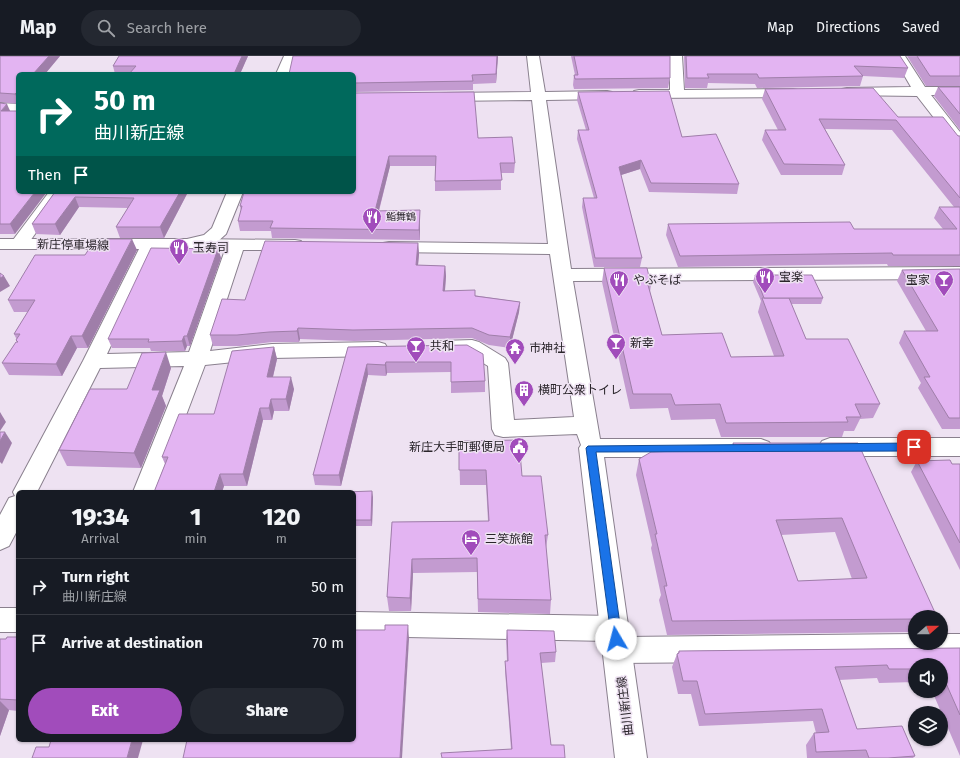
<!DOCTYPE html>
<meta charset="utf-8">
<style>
body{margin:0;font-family:"Fira Sans","Noto Sans JP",sans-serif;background:#242831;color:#f1f3f6;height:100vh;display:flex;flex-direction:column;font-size:15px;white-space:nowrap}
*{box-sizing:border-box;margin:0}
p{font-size:13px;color:#9ea1a6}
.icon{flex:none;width:22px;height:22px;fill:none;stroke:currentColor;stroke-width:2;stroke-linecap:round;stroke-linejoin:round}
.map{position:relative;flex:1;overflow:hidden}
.sheet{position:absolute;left:16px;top:434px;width:340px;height:252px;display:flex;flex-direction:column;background:#171b24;border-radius:6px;box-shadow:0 1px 3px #0004}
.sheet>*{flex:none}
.top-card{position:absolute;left:16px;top:16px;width:340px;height:122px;border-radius:6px;box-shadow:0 1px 3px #0004;background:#00695c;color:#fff;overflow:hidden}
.needle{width:26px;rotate:69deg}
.buttons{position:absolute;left:908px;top:554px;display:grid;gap:8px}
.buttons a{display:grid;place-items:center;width:40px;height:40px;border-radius:50%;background:#171b24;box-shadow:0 1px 3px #0004;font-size:20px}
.pin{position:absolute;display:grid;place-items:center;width:34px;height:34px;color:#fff;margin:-17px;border-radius:8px;box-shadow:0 2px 6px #0006}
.me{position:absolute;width:44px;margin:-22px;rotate:352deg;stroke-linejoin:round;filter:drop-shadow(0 0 3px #0008)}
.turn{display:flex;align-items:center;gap:14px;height:84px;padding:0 12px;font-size:18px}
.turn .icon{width:52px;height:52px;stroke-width:2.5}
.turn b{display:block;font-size:28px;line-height:34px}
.then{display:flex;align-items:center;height:38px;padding:0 12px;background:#0003;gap:8px;font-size:15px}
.eta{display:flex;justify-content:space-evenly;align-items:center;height:68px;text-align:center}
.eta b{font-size:24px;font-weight:800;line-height:28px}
.button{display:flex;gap:8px;margin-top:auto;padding:8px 12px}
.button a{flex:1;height:46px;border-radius:24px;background:#a14cbb;color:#fff;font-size:16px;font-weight:800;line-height:46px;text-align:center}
.button a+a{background:#242831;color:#f1f3f6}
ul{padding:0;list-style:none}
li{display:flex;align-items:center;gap:12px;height:56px;padding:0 12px;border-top:1px solid #363941}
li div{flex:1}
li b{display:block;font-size:15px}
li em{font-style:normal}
header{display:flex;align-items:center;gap:24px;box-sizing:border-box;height:56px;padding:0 20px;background:#171b24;border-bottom:1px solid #363941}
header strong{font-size:19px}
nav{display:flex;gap:22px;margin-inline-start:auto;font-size:14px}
.search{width:280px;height:36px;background:#242831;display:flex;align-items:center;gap:10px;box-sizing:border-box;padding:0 14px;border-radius:22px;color:#9ea1a6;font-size:15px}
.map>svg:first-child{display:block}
</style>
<header>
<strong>Map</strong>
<div class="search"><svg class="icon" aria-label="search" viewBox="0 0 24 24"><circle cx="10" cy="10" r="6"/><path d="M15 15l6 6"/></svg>Search here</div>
<nav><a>Map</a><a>Directions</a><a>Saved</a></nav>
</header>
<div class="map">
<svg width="960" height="702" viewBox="0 0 960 702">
<rect width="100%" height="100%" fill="#eee2f2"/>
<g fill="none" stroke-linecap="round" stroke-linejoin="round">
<g stroke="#8a808e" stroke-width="2">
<g id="minor">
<path d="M527,0H539L545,36L607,35L612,36L614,39L612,42L607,43L546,44L571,213L960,211V223L573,225L600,383L597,389L589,392L581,389L577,378L503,381L495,379L492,373L488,310L468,298L442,299L435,297L432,292L435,287L442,285L472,284L479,286L505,302L508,307L514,364L574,361L550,198L389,196L383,195L380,191L383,187L389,186L548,188L532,44L445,45L440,44L438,41L440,38L445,37L531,36Z"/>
<path d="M670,0H682L684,34L793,33L798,34L800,37L798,40L793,41L639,42L634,41L632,38L634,35L639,34H670Z"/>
<path d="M893,0H905L925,31H960V39H931L960,76V91L955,89L917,40L842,39L840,36L842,33L847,32L911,31Z"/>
<path d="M0,47L18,48V56L0,55Z"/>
<path d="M49,136H65L25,192L19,193L13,192L10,188Z"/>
<path d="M187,183L295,184L301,185L304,189L301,193L295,194H243L210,295L272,288L378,286L385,288L388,293L385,298L378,300L272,302L205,309L157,436H133L184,310L100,312L37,436H18V473L9,490L0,494V459L9,442L15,440L13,436L83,305L143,185L149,184L155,185L158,189L107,298L189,296L225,194L187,193L181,192L178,188L181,184Z"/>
<rect x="0" y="552" width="18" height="24"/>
<path d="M354,556L615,560L625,564L629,573L625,581L915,578V587H941V578H960V604L618,607L608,603L604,594L608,585L354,580Z"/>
</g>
</g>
<g stroke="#8a808e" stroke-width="2">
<g id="major">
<path d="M284,0H296L290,18H276Z"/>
<path d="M227,136H243L226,178L216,187L187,193H0V183H187L204,179L212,172Z"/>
<path d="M830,382H960V400H830L822,397L818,391L822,385Z"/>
<path d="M591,383H761L769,386L773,392L769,398L761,401H604L647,702H615L579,392L583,386Z"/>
</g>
</g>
<use href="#minor" fill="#fff" fill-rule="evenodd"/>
<use href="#major" fill="#fff" fill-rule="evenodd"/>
</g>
<g fill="#c39bd0" fill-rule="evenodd">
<path d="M0,0H60L45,18H18V48L0,46Z"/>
<path d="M119,0H248L240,18H115L113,10Z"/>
<path d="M498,0L496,27L473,28V34L354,36V18Z"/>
<path d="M571,0H670V22L668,32L574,33L573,29L574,19H575Z"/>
<path d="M684,0H900L908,12L904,22L863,20L860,30L757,32L755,28L708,27L707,32H685Z"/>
<path d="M907,0H960V30H926Z"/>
<path d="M938,31H960V74L934,40Z"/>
<path d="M765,33L898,61L960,80V210H888L887,208L678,211L666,179L668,168L854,173H943L934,162L939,151H954L892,74L825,73L845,109L842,119H781L762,84L765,74H778L762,43Z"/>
<path d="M578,36L682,81L739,128L737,138L649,136L640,113L621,119L642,202L640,211H594L582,151L583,142H594L577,83L578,74H586L577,44Z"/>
<path d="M354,37L478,82L515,107L514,117H501V134L435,135V110H390L379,155L420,154V184L272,182L271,175H240L238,165L241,155L240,150L354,136Z"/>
<path d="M0,47L15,178H0Z"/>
<path d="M55,136H188L164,182H120L116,171L128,152L79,151L60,179L36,178L32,168Z"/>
<path d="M418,187L419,198L418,209L445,210L446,220L445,235L520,246L519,256L510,292L489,289L472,282L354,285L300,283L299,286H272L240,290H213L210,279L245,244Z"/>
<path d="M218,193L221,202L190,290H187L185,295H151L150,292H112L108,283Z"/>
<path d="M137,194L88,292H77L62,320L9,319L2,307L17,286L16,284H17L14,278L28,256H14L8,244L85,199Z"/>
<path d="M604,212L651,229L650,236L662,279L731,301L774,300L758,256L761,245L753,226L755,219L823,242L821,248H791L806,283L880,348L873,362L860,363L854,375H844L842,381H721L715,363L671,364L668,352L630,353L602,226Z"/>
<path d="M960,213V373H942L918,332L921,327L899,287L904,275H926L897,225L902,214Z"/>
<path d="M467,289L485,325V336L451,337V316L387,317L386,320L368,319L341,430L315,429L313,419L348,291Z"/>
<path d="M274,291L277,303L273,321L294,333L289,355H274L272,364H263L247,430H224L222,436H154L165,408L162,401L214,358Z"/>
<path d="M171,312L162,340L166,350L141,412L67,410L59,394L127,333Z"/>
<path d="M459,385L522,420L548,479L546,492L551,544L550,558L478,556L477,516L413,517L411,555H389L387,541L392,466L488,465L486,429H460Z"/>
<path d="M733,387H858L915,561V576L667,579L659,544L661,539L651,492L652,489L636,419L639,403L731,393ZM835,476L852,523L798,525L781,479Z"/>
<path d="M917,405L952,408H960V514L911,416Z"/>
<path d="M354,436L373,441L372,470H354Z"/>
<path d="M507,574L556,596L555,606L541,607L551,689H564L511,693L505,615V605H507L506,584Z"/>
<path d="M18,581V655L9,654L0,680V583H6Z"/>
<path d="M960,592V700L932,635H941V609H915V626L879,627L877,622L839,624L857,673L915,700L913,702H807L806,689L814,677H816L813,665L699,670L691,638H678L672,611L677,598L678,597L679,595Z"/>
</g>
<g fill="#9f7ea9">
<path d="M49,0H60L45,18H33Z"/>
<path d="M242,0H248L240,18H234Z"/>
<path d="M497,0H498L496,27V18Z"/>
<path d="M18,35V44L15,38Z"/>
<path d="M7,48L11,57L1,55Z"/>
<path d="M389,100L390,110L376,165L375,155Z"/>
<path d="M641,104L640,113L618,120L619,111Z"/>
<path d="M35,136H47L15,178L10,168Z"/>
<path d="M180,136H188L164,182L160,171Z"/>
<path d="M75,141L79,151L60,179L55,168Z"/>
<path d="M420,154V184L419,174Z"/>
<path d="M132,183L137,194L88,292L82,280Z"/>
<path d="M418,187L419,198L417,220L416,209Z"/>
<path d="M218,193L221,202L190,290L187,280Z"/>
<path d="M445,210L446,220L444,245L443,235Z"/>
<path d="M4,220L10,230L0,236V222Z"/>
<path d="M520,246L519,256L510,292V281Z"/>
<path d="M298,272L300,283L299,286L297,275Z"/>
<path d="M71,280L77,292L62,320L56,308Z"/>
<path d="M184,280L187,290L185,295L182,285Z"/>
<path d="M274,291L277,303L270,333L267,321Z"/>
<path d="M166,296L171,312L162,340L166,350L141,412L134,397L152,334Z"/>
<path d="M386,306L387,317L386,320L385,309Z"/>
<path d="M367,308L368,319L341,430L339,419Z"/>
<path d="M291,321L294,333L289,355L286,343Z"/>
<path d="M271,343L274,355L272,364L269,352Z"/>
<path d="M260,352L263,364L247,430L243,418Z"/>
<path d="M0,356L6,366L0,375Z"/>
<path d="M5,376L12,387L2,408L0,406V385Z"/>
<path d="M220,418L224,430L222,436H214Z"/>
<path d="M372,435L373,441L372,470L371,464Z"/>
<path d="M412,503L413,517L411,555L410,542Z"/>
<path d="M408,569L409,583L402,702H400Z"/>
<path d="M0,645L9,654L0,680Z"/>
<path d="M132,684H143L138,702H127Z"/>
</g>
<g fill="#e3b4f2" stroke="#9f7ea9" fill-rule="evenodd">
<path d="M0,0H49L33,18H18V35L15,38L0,37Z"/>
<path d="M119,0H242L234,18H129L136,10H113Z"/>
<path d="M293,0H497L496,18L472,19L473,25L354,27V18H289Z"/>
<path d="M574,0H670V22L575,23L574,19H578Z"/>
<path d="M686,0H900L908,12L854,10L863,20L759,22L757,18H707L709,22H687Z"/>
<path d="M917,0H960V20H930Z"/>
<path d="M938,31H960V58Z"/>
<path d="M873,32L898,61H943L958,80H960V142L896,64L819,63L845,109L784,108L765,74H786L765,33Z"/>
<path d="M669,35L682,81L716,78L739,128L651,127L641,104L619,111L642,202H595L583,142H597L578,74H589L578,36Z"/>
<path d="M474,36L478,82L512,81L515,107H500L502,124L435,125L436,100H389L375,155L420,154L419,174L270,172L273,165H238L242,150H240L244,136H354V37Z"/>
<path d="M0,47L7,48L1,55H18V136H35L10,168H0Z"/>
<path d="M55,136H180L160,171H116L134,142L75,141L55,168H32Z"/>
<path d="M939,151H960V199H893L892,197L680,200L668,168L850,166L854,173H957Z"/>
<path d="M108,183H132L82,280H71L56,308L2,307L16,286H18L16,284L20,278H14L35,244H8L35,199H85L89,193H101Z"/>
<path d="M265,185L418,187L416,209L445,210L443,235L475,234V240L520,246L510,281L489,279L472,272L353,274L298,272L297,275L269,276L237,279H210L222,243L245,244Z"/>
<path d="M151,192L218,193L187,280H184L182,285L148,286L149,283H108Z"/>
<path d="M604,212H647L651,229H648L662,279L722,277L731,301L784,300L762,242H789L806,283H848L880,348H855L861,361H846L848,366L726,367L720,348L675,349L671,338H633Z"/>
<path d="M960,213V362H949L924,321H930L904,275H938L902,214Z"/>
<path d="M0,217L4,220L0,222Z"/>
<path d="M755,219H812L823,242H764Z"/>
<path d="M467,289L483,298L485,325L451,326V306H386L385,309L367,308L339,419H313L348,291Z"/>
<path d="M274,291L267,321H291L286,343H271L269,352H260L243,418H220L214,436H154L168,401H162L179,358H214L232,295Z"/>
<path d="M166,296L152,334H160L134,397L59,394L90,333H127L142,297Z"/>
<path d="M0,376H5L0,385Z"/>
<path d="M519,384L522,420H541L548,479H545L551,544L478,543L477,502L412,503L410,542L387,541L392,466L489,465L486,414H459V385Z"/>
<path d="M733,387H858L937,561H915V563L672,565L664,530H667L655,478H657L639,403L651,396L735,393ZM842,462L867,522L798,525L776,464Z"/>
<path d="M950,404L952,408H960V487L917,405Z"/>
<path d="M372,435L371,464H354V436H345Z"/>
<path d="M385,569H408L400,702H183L187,684H354V574H385Z"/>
<path d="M507,574L554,575L556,596L540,597L551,689H564L565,702H442L441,697L512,693L505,605H508Z"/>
<path d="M7,581H18V644L0,643V583H6Z"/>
<path d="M960,592V659L941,616V609H915V613H889L887,609L835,611L857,673L902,670L915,700L888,702H869L866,694L816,696L814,677L829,676L822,653L705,658L697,625H683L677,598L679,597V595Z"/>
<path d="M51,684H132L127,702H32L36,691H49Z"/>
</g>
<path fill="#1a73e8" stroke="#114b97" d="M914,387L919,391L914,395L596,396L622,583L620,587L616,589L612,587L586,392L588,390Z"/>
<defs>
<g id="restaurant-pin" transform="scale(1)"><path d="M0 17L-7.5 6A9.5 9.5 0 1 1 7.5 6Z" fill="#a14cbb" stroke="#eee2f2"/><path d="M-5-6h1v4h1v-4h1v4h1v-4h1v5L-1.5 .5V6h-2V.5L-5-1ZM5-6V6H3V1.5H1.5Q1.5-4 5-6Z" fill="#fff"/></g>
<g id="bar-pin" transform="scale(1)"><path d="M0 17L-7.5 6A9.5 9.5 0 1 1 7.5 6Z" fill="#a14cbb" stroke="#eee2f2"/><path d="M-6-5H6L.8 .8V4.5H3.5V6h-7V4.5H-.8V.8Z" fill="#fff"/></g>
<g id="temple-pin" transform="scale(1)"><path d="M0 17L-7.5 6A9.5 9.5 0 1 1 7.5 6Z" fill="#a14cbb" stroke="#eee2f2"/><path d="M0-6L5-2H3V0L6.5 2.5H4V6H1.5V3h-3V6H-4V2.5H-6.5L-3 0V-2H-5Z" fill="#fff"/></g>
<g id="building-pin" transform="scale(1)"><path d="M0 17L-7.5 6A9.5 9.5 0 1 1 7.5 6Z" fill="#a14cbb" stroke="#eee2f2"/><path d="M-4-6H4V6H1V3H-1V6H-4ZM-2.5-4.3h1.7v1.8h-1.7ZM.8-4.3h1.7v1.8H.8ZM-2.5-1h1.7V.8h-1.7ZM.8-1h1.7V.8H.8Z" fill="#fff"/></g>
<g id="civic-pin" transform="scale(1)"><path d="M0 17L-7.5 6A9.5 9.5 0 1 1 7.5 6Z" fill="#a14cbb" stroke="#eee2f2"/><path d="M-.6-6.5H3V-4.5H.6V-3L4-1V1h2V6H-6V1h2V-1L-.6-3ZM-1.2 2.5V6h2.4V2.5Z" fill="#fff"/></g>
<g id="hotel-pin" transform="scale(1)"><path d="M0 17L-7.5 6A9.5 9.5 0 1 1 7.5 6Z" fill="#a14cbb" stroke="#eee2f2"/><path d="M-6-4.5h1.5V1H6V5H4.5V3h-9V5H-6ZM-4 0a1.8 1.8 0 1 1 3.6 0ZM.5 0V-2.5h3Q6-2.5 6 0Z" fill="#fff"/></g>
</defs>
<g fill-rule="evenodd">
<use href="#restaurant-pin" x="372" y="161"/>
<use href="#restaurant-pin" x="179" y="192"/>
<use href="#restaurant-pin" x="765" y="221"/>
<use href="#restaurant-pin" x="619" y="224"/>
<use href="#bar-pin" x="944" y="224"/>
<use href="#bar-pin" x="616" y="287"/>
<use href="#bar-pin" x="416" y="290"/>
<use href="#temple-pin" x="515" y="292"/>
<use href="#building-pin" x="524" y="334"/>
<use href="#civic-pin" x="519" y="391"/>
<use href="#hotel-pin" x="471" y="483"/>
</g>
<g text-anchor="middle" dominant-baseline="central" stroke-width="3" stroke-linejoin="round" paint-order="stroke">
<g font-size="10" fill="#2a252b" stroke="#eee2f2" text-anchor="start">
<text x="386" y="161">鮨舞鶴</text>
</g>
<g font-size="12" fill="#2a252b" stroke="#eee2f2">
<text transform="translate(73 189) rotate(1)">新庄停車場線</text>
<text transform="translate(625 650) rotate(-97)">曲川新庄線</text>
</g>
<g font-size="12" fill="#2a252b" stroke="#eee2f2" text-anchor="start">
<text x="193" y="192">玉寿司</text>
<text x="779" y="221">宝楽</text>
<text x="633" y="224">やぶそば</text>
<text x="930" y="224" text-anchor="end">宝家</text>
<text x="630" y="287">新幸</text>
<text x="430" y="290">共和</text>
<text x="529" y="292">市神社</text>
<text x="538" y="334">横町公衆トイレ</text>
<text x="505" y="391" text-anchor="end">新庄大手町郵便局</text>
<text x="485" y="483">三笑旅館</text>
</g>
</g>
</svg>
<div class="buttons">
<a><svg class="needle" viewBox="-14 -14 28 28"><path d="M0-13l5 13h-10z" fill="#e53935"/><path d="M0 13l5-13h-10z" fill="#9ea1a6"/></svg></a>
<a><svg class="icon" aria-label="sound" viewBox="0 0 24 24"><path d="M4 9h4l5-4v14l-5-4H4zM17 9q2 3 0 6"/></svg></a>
<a><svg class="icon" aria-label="layers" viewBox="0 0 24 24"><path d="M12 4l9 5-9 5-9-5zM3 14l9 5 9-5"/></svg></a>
</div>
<div class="pin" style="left:914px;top:391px;background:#d93025"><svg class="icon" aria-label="arrive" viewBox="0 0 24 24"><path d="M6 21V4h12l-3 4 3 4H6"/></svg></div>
<svg class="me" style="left:616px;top:583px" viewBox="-20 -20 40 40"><circle r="19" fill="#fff"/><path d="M0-13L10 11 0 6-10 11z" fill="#1a73e8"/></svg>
<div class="top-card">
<div class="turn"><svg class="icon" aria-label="right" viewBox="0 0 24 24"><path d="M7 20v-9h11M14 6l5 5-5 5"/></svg><div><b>50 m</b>曲川新庄線</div></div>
<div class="then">Then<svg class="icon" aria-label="arrive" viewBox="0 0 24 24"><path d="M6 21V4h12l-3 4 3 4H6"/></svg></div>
</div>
<section class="sheet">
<div class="eta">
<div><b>19:34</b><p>Arrival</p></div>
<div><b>1</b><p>min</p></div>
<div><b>120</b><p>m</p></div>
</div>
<ul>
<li><svg class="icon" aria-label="right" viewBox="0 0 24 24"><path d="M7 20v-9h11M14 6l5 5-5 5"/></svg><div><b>Turn right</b><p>曲川新庄線</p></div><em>50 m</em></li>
<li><svg class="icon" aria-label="arrive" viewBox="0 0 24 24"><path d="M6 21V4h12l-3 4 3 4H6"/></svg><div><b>Arrive at destination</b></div><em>70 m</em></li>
</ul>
<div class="button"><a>Exit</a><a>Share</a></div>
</section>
</div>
